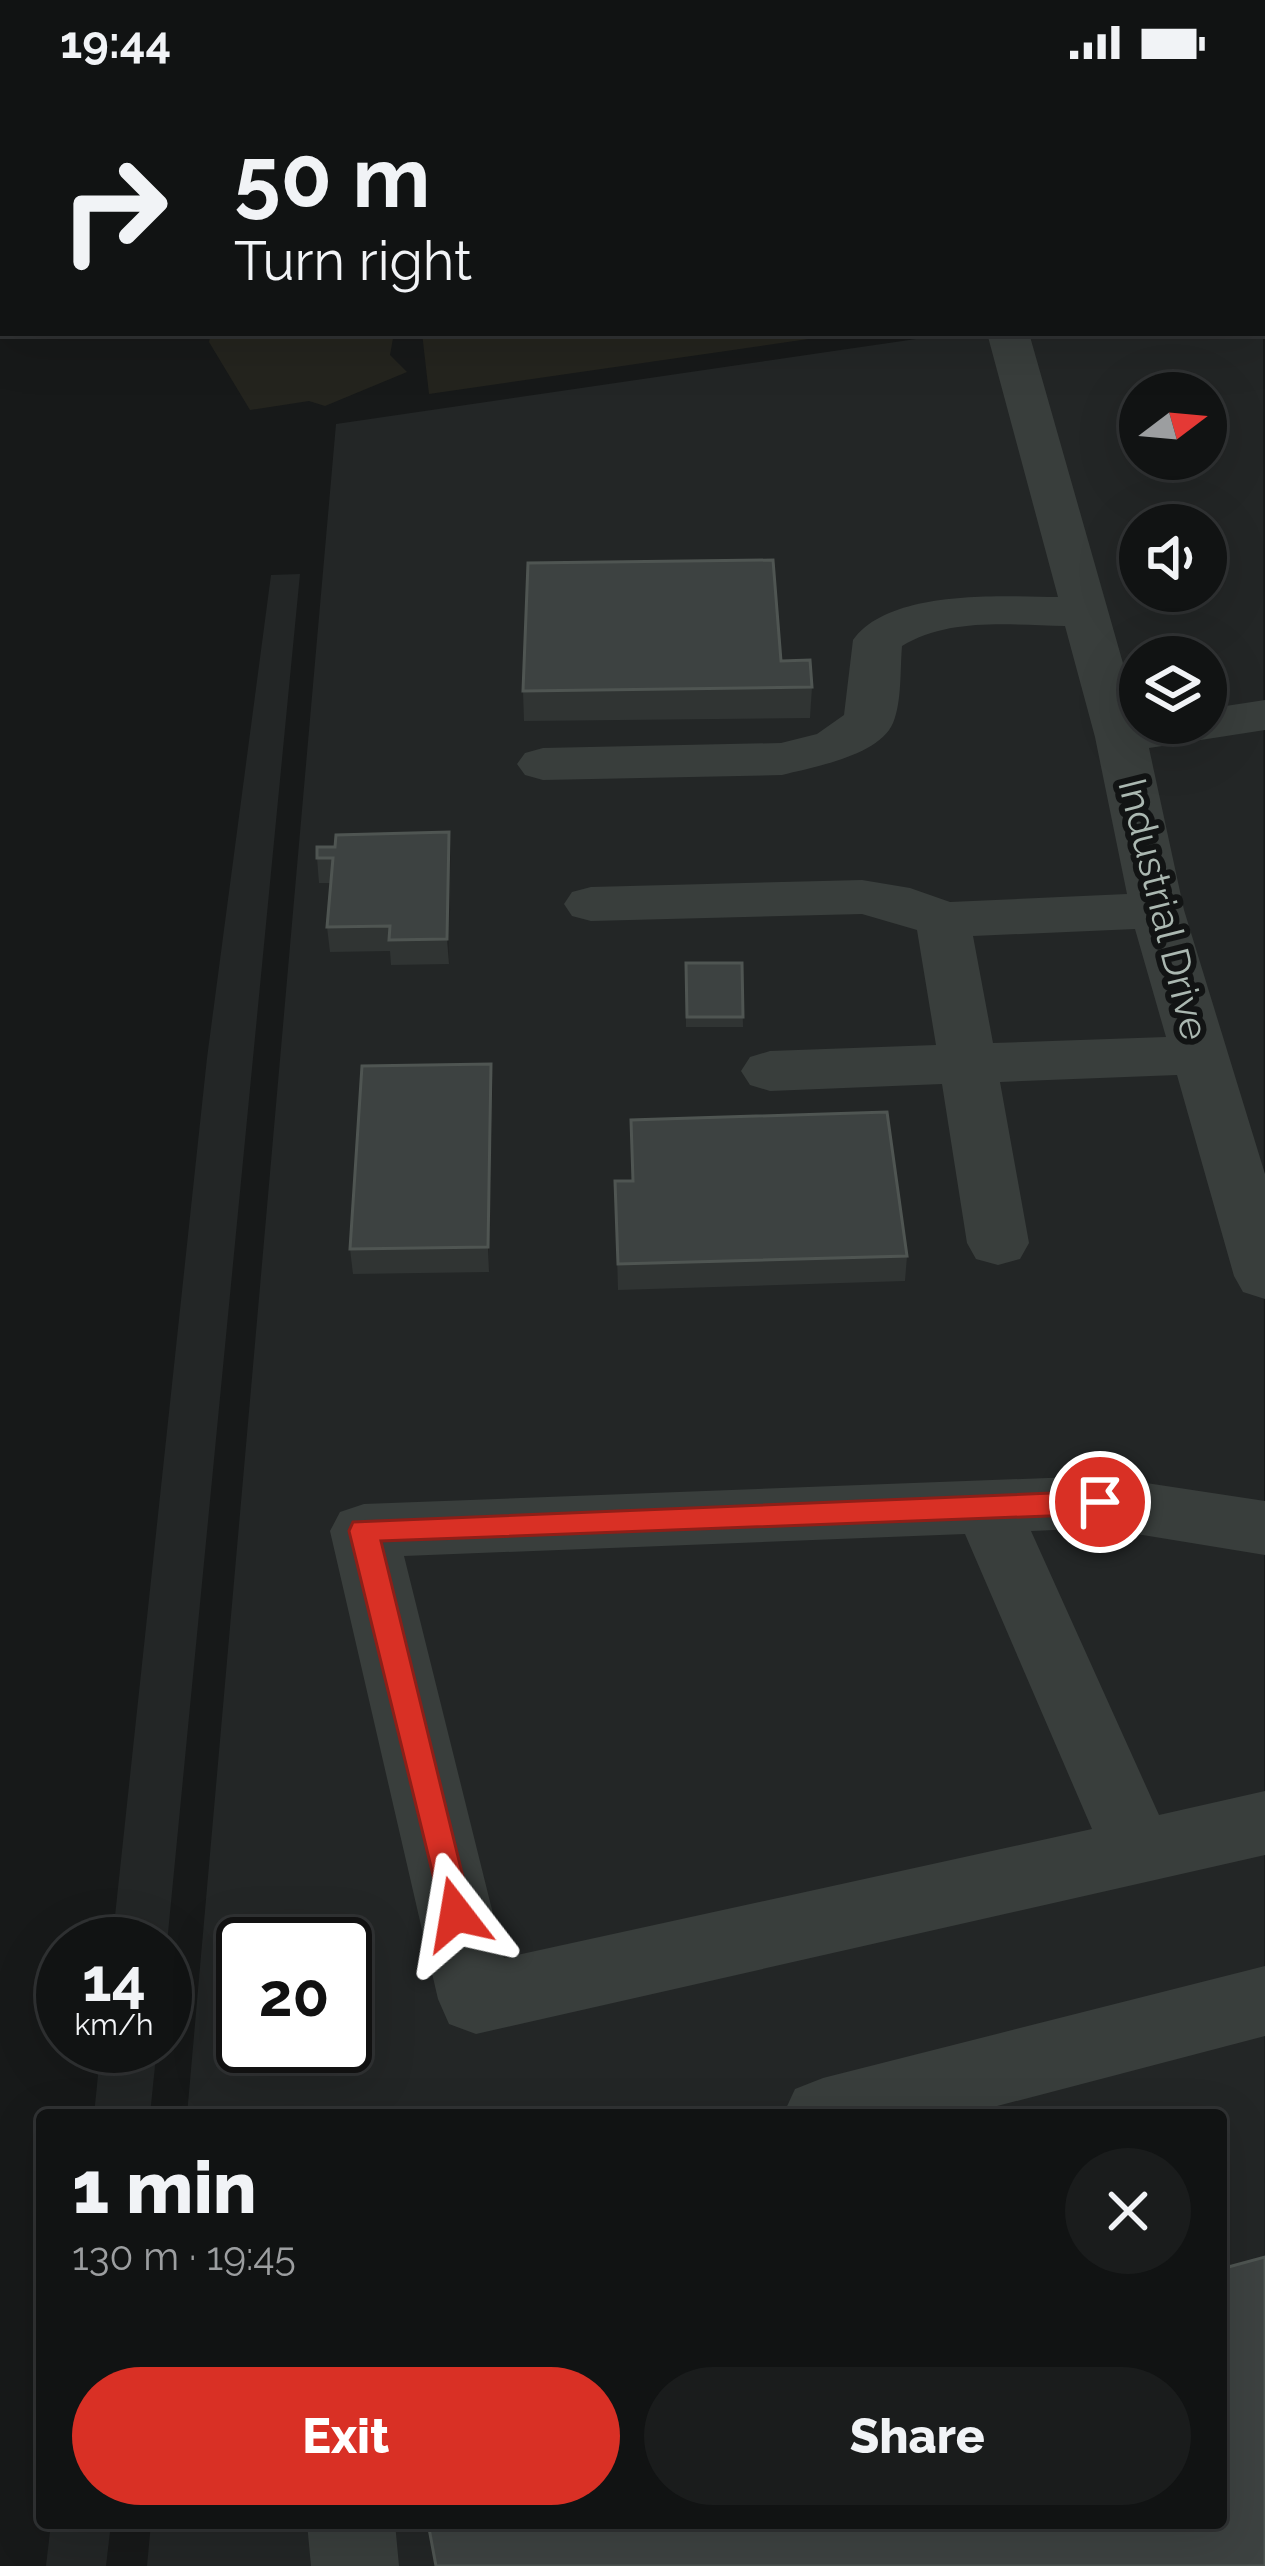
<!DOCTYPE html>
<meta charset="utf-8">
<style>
body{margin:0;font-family:Raleway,sans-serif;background:#1a1c1c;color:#f1f3f6;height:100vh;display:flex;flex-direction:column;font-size:45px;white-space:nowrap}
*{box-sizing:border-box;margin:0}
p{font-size:39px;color:#9c9ea0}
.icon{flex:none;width:66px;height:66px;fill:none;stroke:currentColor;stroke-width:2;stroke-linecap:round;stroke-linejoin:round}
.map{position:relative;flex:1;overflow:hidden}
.side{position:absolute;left:36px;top:2025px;width:1191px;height:420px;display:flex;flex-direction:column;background:#111313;border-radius:12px;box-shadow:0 12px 48px #0002,0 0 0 3px #303233}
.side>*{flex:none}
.banner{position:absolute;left:0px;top:0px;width:1266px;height:252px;box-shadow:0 12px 48px #0002,0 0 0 3px #303233;background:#111313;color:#f1f3f6;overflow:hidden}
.needle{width:78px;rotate:74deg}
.tools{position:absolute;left:1119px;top:288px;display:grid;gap:24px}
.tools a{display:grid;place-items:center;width:108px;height:108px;border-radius:50%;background:#111313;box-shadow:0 12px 48px #0002,0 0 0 3px #303233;font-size:60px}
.speed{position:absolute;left:36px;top:1833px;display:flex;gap:24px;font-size:60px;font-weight:700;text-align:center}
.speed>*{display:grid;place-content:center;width:156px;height:156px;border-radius:50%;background:#111313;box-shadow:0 12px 48px #0002,0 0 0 3px #303233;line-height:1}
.speed small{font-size:30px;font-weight:400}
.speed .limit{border:6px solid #111;border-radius:18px;background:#fff;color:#111}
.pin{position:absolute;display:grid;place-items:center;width:102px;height:102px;color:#fff;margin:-51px;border:6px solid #fff;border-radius:50%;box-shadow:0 3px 12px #0007}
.me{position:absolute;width:132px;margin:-66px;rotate:346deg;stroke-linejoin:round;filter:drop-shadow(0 0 9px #0008)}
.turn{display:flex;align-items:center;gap:42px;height:252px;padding:0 36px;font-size:54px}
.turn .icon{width:156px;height:156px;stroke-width:2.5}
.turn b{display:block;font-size:84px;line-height:102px}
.round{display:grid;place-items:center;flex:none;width:126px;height:126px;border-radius:63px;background:#1a1c1c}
.headline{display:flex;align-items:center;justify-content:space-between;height:204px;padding:0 36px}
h1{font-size:72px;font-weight:800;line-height:90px}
.cta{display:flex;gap:24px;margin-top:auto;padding:24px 36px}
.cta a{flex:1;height:138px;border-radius:72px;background:#d93025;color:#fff;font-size:48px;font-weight:800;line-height:138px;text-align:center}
.cta a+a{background:#1a1c1c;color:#f1f3f6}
.status{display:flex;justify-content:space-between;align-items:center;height:84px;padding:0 60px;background:#111313;direction:ltr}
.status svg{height:33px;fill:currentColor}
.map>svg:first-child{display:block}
</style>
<div class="status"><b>19:44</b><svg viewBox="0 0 49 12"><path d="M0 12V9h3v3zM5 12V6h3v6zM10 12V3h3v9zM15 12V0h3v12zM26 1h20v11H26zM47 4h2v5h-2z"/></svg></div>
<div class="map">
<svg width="1265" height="2482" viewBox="0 0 1265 2482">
<rect width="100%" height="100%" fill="#171919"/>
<g fill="#232626" fill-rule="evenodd">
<path d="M1263,204L1265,2482H147L151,2439H1221V2031H187L336,340L957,249H1263ZM1140,309H1206V375H1140ZM1140,441H1206V507H1140ZM1140,573H1206V639H1140ZM243,1860H345V1962H243Z"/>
<path d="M300,490L165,1880V1860H112L207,974L271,491Z"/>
<path d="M101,1962H157L150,2031H94Z"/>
<path d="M51,2439H111L106,2482H46Z"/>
</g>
<g fill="#24241e">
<path d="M395,0H1265V189L1263,3Z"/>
<path d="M211,249H394L390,271L407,288L325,322L309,317L250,326L209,258Z"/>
<path d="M422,249H850L429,310Z"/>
</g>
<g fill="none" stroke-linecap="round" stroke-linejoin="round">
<g fill="#393e3c" fill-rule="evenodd">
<path d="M708,0H746L748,3H710Z"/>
<path d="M1180,0H1238L1178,3Z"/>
<path d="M987,249H1029L1140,639H1206V625L1265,616V646L1149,664L1184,826L1265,1090V1215L1243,1208L1234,1192L1177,991L1000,998L1029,1159L1020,1175L998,1181L976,1175L967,1159L942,1000L770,1007L750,1001L741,987L750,973L770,967L936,961L917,846L862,830L591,837L572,832L564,820L572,808L591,803L862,796L910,804L950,818L1127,810L1095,653L1065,542C1012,541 949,533 902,562C900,585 902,618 893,639C879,672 813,683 782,691L543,696L525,691L517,680L525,669L543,664L781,659L817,650L844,631L853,556C889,505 1002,512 1058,513ZM1135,845L1166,953L993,959L973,852Z"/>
<path d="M1100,1392L1265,1417V1471L1100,1444L1031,1447L1159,1731L1265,1707V1771L476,1950L449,1940L438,1915L330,1447L340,1428L364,1420ZM965,1450L1092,1745L504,1874L404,1472Z"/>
<path d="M1265,1882V1952L963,2031H783L795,2005L823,1994Z"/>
<path d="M307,2439H395L399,2482H311Z"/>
</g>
</g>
<g fill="#303433">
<path d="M781,577L812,603L810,634L524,637L523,607Z"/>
<path d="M317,774H451L449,880L391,881L390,867L330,868L327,843L331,799H319Z"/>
<path d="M686,879H742L743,943H686Z"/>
<path d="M493,1006L489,1188L353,1190L350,1165Z"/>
<path d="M615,1097H632L907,1172L905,1197L618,1206Z"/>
</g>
<g fill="#212323">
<path d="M449,748L451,774L449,880L447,855Z"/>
<path d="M491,980L493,1006L489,1188L488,1163Z"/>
</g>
<g fill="#3d4241" stroke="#4f5552" stroke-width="3">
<path d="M773,476L781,577L810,576L812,603L523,607L528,479Z"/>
<path d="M449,748L447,855L389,856L390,842L327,843L333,774H317V763H335L336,751Z"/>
<path d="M686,879H742L743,933H687Z"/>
<path d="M491,980L488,1163L350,1165L362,982Z"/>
<path d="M887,1028L907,1172L618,1180L615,1097H633L631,1036Z"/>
<path d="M1265,2173V2482H436L428,2439H1221V2185Z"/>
</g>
<path fill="#d93025" stroke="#8d1f18" stroke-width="3" d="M1100,1407L1110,1410L1114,1418L1110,1426L1100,1430L381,1457L472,1830L467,1840L456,1844L445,1840L349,1447L353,1438Z"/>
<g text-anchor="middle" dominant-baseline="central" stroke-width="12" stroke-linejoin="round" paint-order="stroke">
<g font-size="39" fill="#abb8b1" stroke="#121414">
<text transform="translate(1164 825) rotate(76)">Industrial Drive</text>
</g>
</g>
</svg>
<div class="tools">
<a><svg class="needle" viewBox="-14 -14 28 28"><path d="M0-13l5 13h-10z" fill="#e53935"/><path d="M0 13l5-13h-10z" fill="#9c9ea0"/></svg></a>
<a><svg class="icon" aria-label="sound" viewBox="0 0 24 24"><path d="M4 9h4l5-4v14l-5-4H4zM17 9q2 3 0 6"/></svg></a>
<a><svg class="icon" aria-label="layers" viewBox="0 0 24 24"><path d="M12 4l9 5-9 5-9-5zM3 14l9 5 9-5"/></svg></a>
</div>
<div class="speed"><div>14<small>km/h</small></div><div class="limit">20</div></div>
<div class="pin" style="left:1100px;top:1418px;background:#d93025"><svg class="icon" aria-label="arrive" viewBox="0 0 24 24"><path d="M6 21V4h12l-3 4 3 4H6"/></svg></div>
<svg class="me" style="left:456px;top:1830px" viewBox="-20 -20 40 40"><path d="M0-17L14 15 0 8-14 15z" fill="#d93025" stroke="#fff" stroke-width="4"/></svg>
<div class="banner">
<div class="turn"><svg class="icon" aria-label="right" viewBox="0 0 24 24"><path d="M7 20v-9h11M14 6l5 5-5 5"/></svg><div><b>50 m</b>Turn right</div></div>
</div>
<section class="side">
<div class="headline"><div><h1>1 min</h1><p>130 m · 19:45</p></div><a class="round"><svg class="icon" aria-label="close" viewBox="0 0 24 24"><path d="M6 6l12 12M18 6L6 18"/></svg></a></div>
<div class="cta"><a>Exit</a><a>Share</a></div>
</section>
</div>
